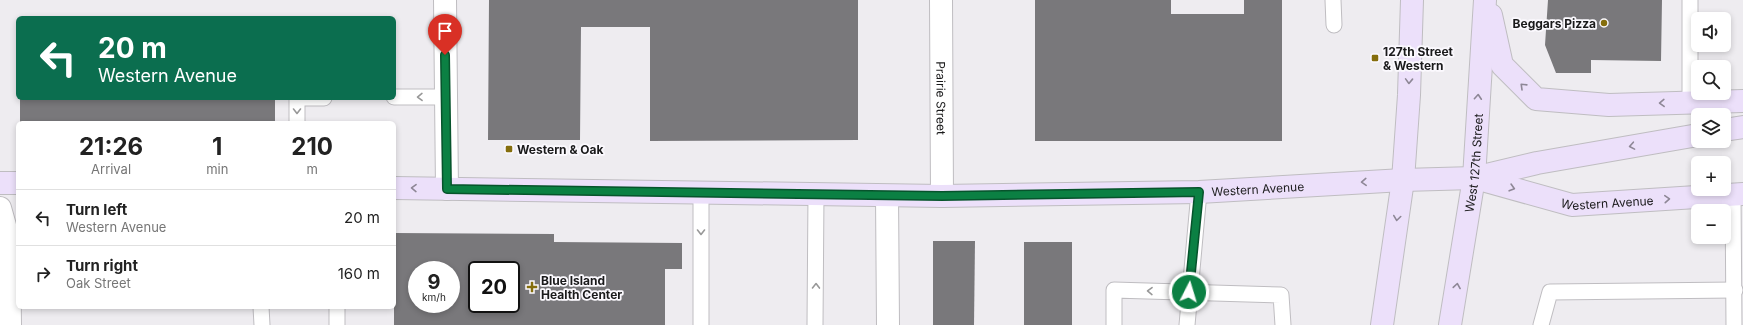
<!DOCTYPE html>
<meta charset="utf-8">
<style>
body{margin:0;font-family:Inter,sans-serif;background:#f6f6f6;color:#222;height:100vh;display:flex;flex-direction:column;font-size:15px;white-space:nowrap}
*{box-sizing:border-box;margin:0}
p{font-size:13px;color:#767676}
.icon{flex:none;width:22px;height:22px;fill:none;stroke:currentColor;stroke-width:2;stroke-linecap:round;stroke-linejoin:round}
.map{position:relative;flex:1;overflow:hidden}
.drawer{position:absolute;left:16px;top:121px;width:380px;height:188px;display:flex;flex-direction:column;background:#fff;border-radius:6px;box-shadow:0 2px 6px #0003}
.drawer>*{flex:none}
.banner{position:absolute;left:16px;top:16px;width:380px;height:84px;border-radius:6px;box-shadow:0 2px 6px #0003;background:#0b6e4f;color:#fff;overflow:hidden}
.buttons{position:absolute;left:1691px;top:12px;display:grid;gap:8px}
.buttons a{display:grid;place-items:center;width:40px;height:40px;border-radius:6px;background:#fff;box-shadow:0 2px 6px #0003;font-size:20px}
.speed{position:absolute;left:408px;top:261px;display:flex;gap:8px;font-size:20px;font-weight:700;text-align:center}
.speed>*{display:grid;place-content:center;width:52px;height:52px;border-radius:50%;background:#fff;box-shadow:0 2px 6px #0003;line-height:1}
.speed small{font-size:10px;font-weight:400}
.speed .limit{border:2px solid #111;border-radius:6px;background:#fff;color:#111}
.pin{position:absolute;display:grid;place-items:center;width:34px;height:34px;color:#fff;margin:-41px -17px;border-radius:50% 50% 50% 0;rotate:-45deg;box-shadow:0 0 4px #0007}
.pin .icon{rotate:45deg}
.me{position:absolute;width:44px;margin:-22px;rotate:5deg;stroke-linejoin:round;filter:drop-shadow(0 0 3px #0008)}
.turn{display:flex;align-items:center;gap:14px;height:84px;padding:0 16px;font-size:18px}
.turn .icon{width:52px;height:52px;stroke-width:2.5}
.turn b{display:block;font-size:28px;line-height:34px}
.eta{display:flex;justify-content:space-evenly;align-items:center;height:68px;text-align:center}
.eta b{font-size:24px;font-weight:700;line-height:28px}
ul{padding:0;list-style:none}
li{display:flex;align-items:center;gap:12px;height:56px;padding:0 16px;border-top:1px solid #e0e0e0}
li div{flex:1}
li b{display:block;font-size:15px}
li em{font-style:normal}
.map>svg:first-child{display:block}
</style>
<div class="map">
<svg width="1743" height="325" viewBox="0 0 1743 325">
<rect width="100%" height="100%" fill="#eeecf0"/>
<g fill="#79787b" fill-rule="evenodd">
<path d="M489,0H858V140L650,141V27H581L580,140H488Z"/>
<path d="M1035,0H1171V14H1244V0H1282V141H1035Z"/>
<path d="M1548,0H1662L1661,61L1591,60V73H1556L1545,45Z"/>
<rect x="20" y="98" width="255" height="25"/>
<path d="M394,233L554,234V242L682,243V269H665V325H394ZM417,270H451V304H417ZM477,270H511V304H477Z"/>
<path d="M933,241H975L974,325H933Z"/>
<rect x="1024" y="242" width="48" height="83"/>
</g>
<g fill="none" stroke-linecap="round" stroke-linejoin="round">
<g stroke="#bfbdc1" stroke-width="17">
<g id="service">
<path d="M1333,0L1334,25"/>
<path d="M1690,0V102"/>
<path d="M394,97H446"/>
<path d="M297,123V98H324"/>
<path d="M1733,195L1734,325"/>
<path d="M261,307L262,325"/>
<path d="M337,307V325"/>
<path d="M701,325V193"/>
<path d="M815,325L816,194"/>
<path d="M1114,325V290L1281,295L1283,325"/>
<path d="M1187,325L1199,192"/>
<path d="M1541,325L1550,292L1735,290"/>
</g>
</g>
<g stroke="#bfbdc1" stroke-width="24">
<g id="minor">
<path d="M445,0L447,189"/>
<path id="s1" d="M941,0L942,196"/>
<path d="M887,196L888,325"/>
<path d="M0,208L9,240L10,325"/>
</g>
</g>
<g stroke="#bfbdc1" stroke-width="24">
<g id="secondary">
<path d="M1491,15L1502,65L1536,99L1609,105L1743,101"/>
<path d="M1724,130L1743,127"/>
<path id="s2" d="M1475,178L1572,205L1743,194"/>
<path d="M0,183H18"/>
<path id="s3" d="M394,188L942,196L1199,192L1403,180L1474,178L1537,163L1698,135"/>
<path d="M1382,325L1403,180L1409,95L1412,0"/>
<path id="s4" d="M1450,325L1474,178L1485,0"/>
</g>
</g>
<use href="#service" stroke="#fff" stroke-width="15"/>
<use href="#minor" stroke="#fff" stroke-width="22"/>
<use href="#secondary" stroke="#ece0fa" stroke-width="22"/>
</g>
<defs><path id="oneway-chevron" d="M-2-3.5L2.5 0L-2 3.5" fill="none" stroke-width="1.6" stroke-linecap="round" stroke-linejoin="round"/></defs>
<g stroke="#8e8796">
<use href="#oneway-chevron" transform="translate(1409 81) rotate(92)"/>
<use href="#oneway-chevron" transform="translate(1523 86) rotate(-136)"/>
<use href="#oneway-chevron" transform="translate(1478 97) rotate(-86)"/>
<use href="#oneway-chevron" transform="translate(1662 103) rotate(178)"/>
<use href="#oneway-chevron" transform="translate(1632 146) rotate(170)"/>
<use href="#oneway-chevron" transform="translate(1364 182) rotate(177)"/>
<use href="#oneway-chevron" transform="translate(414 188) rotate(-179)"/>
<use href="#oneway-chevron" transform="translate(1512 188) rotate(16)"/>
<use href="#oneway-chevron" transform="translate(1667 199) rotate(-4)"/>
<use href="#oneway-chevron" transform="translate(1397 218) rotate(98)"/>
<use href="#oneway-chevron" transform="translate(1457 286) rotate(-81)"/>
</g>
<g stroke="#989898">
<use href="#oneway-chevron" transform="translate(420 97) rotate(179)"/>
<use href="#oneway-chevron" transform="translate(297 111) rotate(90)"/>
<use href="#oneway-chevron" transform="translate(701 232) rotate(90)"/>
<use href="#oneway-chevron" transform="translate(816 286) rotate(-89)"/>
<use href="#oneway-chevron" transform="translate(1150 291) rotate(-179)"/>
</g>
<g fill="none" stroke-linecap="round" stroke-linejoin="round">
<g stroke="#07532c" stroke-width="10">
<path id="route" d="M445,55L447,189L942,196L1199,192L1189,292"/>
</g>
<use href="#route" stroke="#0b8043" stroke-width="7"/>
</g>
<g fill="#856e0d" stroke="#fbf9fe" stroke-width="1.5">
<circle cx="1604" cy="23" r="4"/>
<rect x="1371" y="54" width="8" height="8" rx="2"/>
<rect x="505" y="145" width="8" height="8" rx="2"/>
<path d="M530 281h4v4h4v4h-4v4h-4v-4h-4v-4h4z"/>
</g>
<g text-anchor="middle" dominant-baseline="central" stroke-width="3.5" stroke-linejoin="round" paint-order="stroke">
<g font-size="12" font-weight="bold" fill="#1a1a1b" stroke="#fbf9fe" text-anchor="start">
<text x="1596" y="23" text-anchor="end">Beggars Pizza</text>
<text x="1383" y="51">127th Street<tspan x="1383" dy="14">&amp; Western</tspan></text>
<text x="517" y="149">Western &amp; Oak</text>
<text x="541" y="280">Blue Island<tspan x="541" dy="14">Health Center</tspan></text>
</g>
<g font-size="12" fill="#1a1a1b" stroke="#fbf9fe">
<text stroke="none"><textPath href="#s1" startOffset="98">Prairie Street</textPath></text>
<text stroke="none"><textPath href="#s4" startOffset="164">West 127th Street</textPath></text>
<text stroke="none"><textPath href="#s3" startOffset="864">Western Avenue</textPath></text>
<text stroke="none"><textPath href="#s2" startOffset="136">Western Avenue</textPath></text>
</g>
</g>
</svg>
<div class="buttons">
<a><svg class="icon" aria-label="sound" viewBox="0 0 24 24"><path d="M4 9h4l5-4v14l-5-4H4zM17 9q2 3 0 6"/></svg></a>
<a><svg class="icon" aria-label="search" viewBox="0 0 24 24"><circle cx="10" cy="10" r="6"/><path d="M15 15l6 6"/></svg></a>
<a><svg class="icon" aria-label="layers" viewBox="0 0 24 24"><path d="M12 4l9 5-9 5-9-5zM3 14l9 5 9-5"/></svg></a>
<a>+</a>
<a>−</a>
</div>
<div class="speed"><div>9<small>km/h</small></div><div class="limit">20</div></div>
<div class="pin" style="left:445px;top:55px;background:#d93025"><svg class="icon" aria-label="arrive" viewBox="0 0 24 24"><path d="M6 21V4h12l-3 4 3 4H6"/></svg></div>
<svg class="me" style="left:1189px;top:292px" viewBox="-20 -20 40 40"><circle r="17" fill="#0b8043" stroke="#fff" stroke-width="3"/><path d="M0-11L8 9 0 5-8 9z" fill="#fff"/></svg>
<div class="banner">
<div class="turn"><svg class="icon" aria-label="left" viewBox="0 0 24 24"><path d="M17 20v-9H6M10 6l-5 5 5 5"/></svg><div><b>20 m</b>Western Avenue</div></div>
</div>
<section class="drawer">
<div class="eta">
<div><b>21:26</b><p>Arrival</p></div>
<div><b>1</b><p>min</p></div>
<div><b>210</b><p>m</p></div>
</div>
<ul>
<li><svg class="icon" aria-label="left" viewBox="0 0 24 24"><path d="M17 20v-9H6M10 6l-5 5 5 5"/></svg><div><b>Turn left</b><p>Western Avenue</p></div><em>20 m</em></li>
<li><svg class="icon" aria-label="right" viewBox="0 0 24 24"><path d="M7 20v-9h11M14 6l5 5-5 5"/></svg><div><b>Turn right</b><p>Oak Street</p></div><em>160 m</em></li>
</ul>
</section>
</div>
